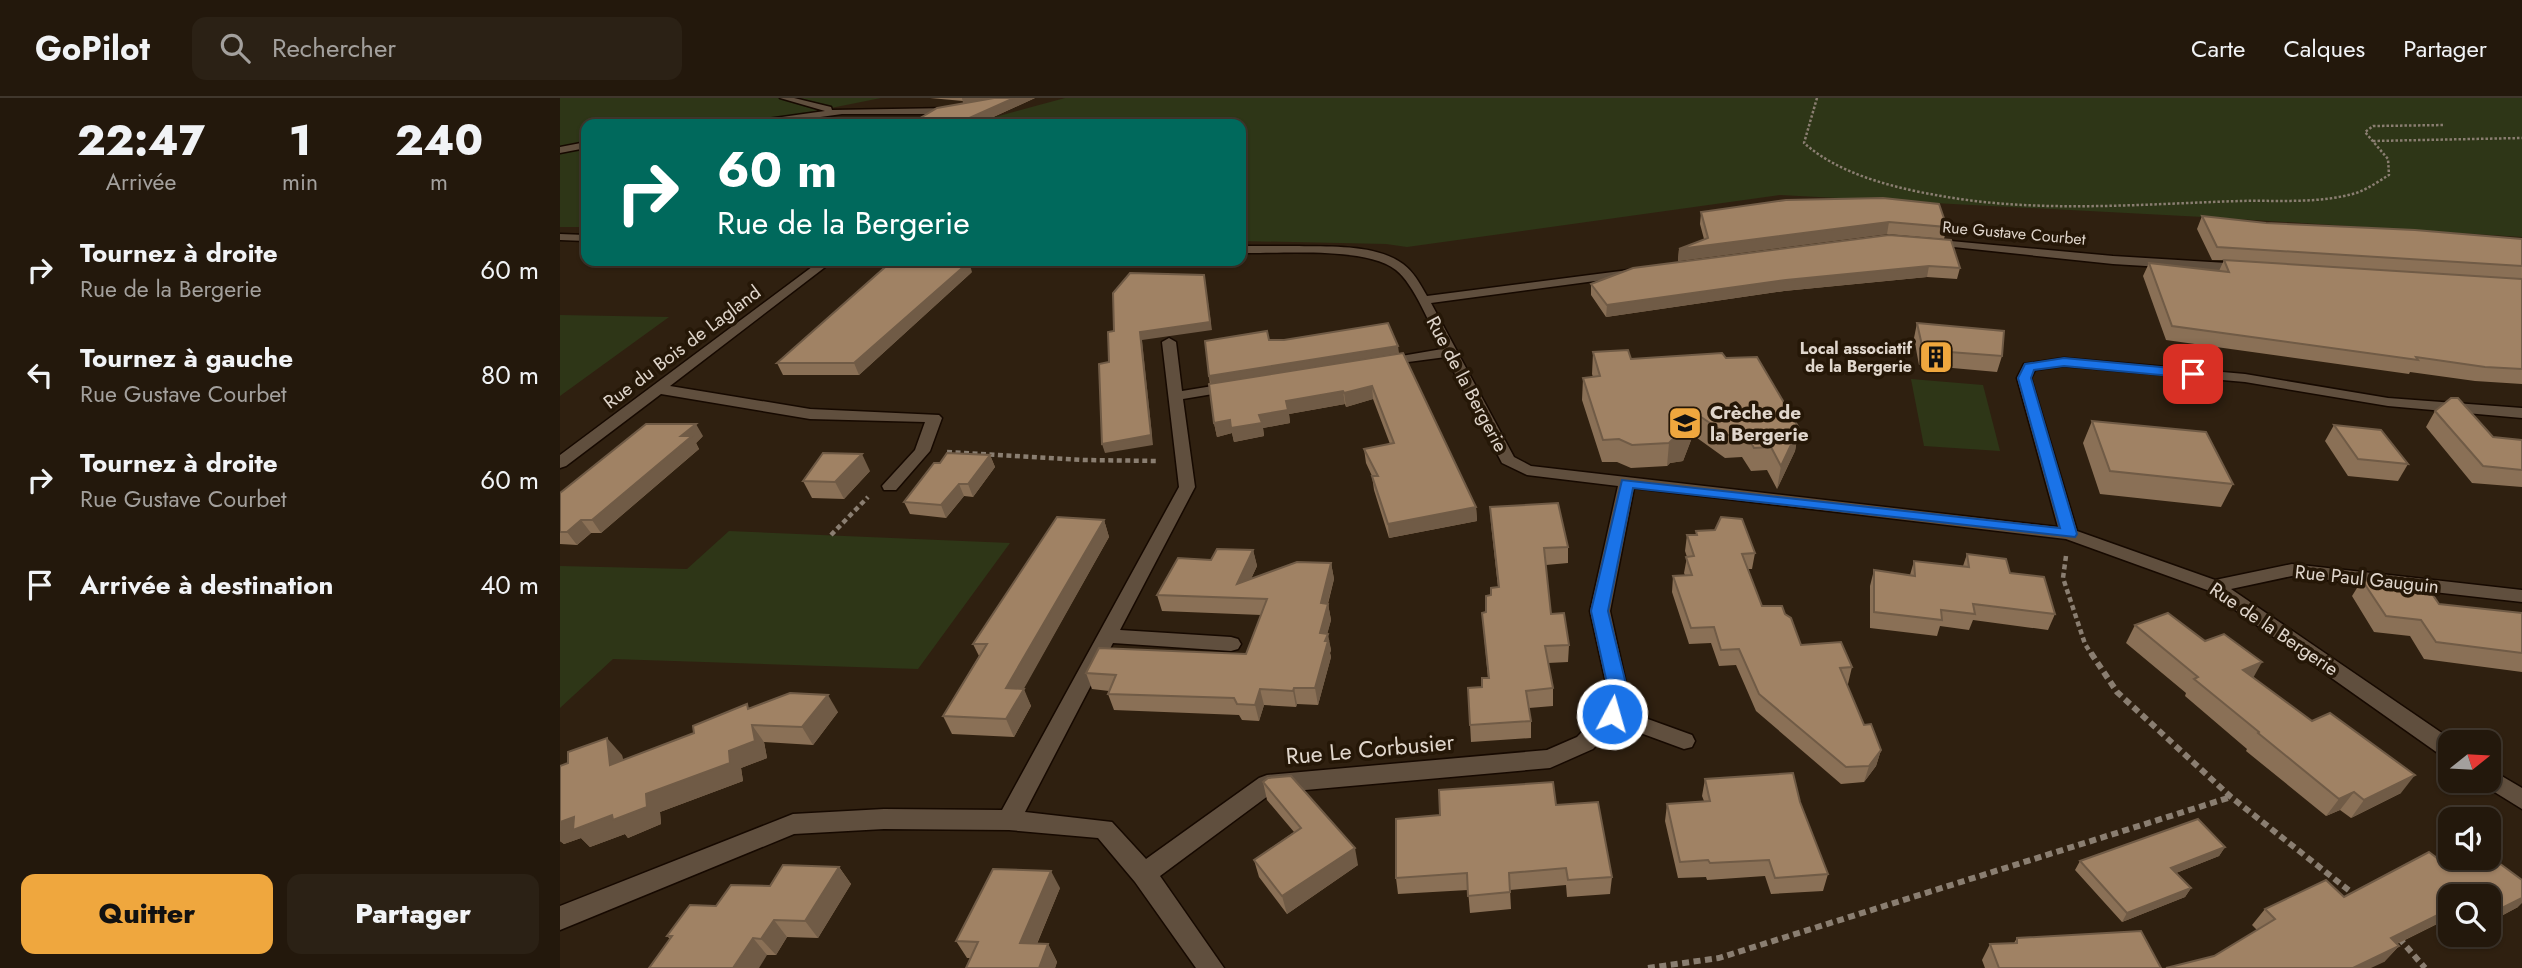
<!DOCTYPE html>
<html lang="fr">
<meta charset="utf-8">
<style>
body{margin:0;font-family:Jost,sans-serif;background:#2b2115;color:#f1f3f6;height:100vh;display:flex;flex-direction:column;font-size:26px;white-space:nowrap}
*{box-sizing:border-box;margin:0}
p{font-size:23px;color:#a3a09d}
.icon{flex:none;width:38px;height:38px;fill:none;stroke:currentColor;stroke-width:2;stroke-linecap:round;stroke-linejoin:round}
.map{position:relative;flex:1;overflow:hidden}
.drawer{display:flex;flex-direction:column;background:#23180c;width:560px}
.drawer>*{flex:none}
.hud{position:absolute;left:21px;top:21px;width:665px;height:147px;border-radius:14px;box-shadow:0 2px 5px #0004,0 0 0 2px #40372d;background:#00695c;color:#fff;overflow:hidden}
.needle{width:46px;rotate:72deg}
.buttons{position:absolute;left:1878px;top:632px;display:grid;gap:14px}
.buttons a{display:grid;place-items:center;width:63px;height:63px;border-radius:14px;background:#23180c;box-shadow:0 2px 5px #0004,0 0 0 2px #40372d;font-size:35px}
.pin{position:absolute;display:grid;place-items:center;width:60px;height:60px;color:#fff;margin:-30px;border-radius:14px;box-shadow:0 4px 10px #0006}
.me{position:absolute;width:77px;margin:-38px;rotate:6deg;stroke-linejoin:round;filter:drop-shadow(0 0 5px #0008)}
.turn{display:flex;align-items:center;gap:24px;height:147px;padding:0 21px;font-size:32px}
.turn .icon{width:91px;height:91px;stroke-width:2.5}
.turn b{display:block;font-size:49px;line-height:60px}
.eta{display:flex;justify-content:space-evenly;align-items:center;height:119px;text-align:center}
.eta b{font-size:42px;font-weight:800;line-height:49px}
.cta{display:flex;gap:14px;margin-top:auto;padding:14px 21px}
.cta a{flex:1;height:80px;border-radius:14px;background:#efa73e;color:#111;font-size:28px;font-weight:800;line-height:80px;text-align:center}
.cta a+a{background:#2b2115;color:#f1f3f6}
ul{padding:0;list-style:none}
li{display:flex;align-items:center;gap:21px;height:105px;padding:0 21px}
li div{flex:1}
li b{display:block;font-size:26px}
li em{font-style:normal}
header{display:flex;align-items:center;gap:42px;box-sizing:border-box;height:98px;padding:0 35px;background:#23180c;border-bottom:2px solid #40372d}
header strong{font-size:33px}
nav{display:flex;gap:38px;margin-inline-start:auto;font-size:24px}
.search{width:490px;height:63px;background:#2b2115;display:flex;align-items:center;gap:18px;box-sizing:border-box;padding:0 24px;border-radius:14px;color:#a3a09d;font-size:26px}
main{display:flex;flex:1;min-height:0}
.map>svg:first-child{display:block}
</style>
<header>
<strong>GoPilot</strong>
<div class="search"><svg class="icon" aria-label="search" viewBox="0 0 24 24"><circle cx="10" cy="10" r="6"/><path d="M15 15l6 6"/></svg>Rechercher</div>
<nav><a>Carte</a><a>Calques</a><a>Partager</a></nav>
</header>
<main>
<section class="drawer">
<div class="eta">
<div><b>22:47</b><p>Arrivée</p></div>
<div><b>1</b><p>min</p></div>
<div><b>240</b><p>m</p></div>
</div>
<ul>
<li><svg class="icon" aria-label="right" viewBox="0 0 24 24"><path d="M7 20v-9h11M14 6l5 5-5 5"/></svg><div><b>Tournez à droite</b><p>Rue de la Bergerie</p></div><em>60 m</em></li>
<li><svg class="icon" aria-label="left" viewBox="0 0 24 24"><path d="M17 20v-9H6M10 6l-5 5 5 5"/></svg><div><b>Tournez à gauche</b><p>Rue Gustave Courbet</p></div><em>80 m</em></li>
<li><svg class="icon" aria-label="right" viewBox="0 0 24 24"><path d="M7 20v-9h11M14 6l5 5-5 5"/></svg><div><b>Tournez à droite</b><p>Rue Gustave Courbet</p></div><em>60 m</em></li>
<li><svg class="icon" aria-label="arrive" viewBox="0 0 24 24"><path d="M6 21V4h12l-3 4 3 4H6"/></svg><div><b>Arrivée à destination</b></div><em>40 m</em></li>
</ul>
<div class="cta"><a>Quitter</a><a>Partager</a></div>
</section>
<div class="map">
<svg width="1962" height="870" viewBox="0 0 1962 870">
<rect width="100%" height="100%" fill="#2f2010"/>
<g fill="#2e3617">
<path d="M0,0H321L251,14L248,21L286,19L349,26H26V129H0Z"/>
<path d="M505,0H1962V139L1662,120L1220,97L847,149L826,146L681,143V26H480L428,21Z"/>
<path d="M0,217L109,219L0,298Z"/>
<path d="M1351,281L1423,287L1440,353L1364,348Z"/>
<path d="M169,433L450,445L358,571L53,561L0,610V468L127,471Z"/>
</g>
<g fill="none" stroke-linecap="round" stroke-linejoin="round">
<g stroke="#160900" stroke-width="3">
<g id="service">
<path d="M220,0H234L271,9L272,12L391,10L395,13L391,16H282L210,26H189L193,23L265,13Z"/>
<path d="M26,44V50L0,55V49Z"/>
</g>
</g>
<g stroke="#160900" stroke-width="3">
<g id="minor">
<path d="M0,136L26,137V143L0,142Z"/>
<path d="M1369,141L1553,158L1683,166L1689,170L1683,174L1553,166L1365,146L1363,144Z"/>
<path d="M739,148C771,149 816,146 843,166C854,174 860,186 867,198L1084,170V176L1080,177L871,205L954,359L971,368L1498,429L1457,280L1464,266L1504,260L1685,276L1828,300L1962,310V320L1828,308L1685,284L1504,268L1475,272L1471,280L1517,433L1655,482L1732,466L1962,492V504L1732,478L1671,491L1895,644H1890V661L1882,658L1647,492L1506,441L1074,390L1050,513L1067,590L1063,612L1132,637L1135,643L1132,649L1124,651L1056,626L1033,651L990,670L712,695L600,778L664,870H636L575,784L538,740L449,732L324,731L234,736L0,832V808L233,716L324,711L442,712L619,389L602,244L609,240L616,244L622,293L671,285L678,289L671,293L623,301L635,389L560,532L671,539L678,541L681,546L678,551L671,553L553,545L465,714L552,724L586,761L699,680L707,677L987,652L1017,639L1042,613L1047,590L1030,513L1058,388L967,377L942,365L886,259L818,268V262L882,251C871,229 854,186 836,172C806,148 719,156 681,155V148Z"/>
<path d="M260,163H273L110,288L250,311L379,317L382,320L370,353L336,392H324L322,388L355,352L365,324L250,321L101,296L6,368L0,370V357Z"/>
<path d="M1928,670L1962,690V711L1920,685L1919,682H1928Z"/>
</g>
</g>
<g stroke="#8a7e71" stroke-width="2.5" stroke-dasharray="2.5 2" stroke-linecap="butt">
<path d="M1257,0L1244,45C1281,78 1339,91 1387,99C1483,115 1583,106 1680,103C1718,102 1759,106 1796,95C1808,91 1819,83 1829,77L1828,61L1805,34L1813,28L1885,27"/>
<path d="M1813,43L1962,40"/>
</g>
<g stroke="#8a7e71" stroke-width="4.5" stroke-dasharray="5 3.5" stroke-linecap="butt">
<path d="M387,354L523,362L599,363"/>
<path d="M271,437L308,399"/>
<path d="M1506,458L1503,480L1525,546L1532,557"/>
</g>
<g stroke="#8a7e71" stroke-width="6" stroke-dasharray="7 4.5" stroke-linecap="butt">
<path d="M1531,555L1557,594L1671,699L1796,798"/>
<path d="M1839,840L1865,870"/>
<path d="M1088,870L1159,860L1671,699"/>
</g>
<use href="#service" fill="#604f3e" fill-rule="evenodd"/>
<use href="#minor" fill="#604f3e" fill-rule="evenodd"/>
</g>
<g fill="#8a7056">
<path d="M370,0H475L418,26H352L429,2L403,5V3Z"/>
<path d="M1226,102L1387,129L1384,141L1327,136L1118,163L1119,151L1144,141L1140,126L1141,114Z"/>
<path d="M1642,118L1706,125L1962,141V286L1915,283L1850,274L1849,276L1606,242L1583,178L1589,165L1659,173L1664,162H1652L1637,131Z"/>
<path d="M1329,137L1400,170L1397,181L1367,179L1224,193L1046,219L1031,197V186Z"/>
<path d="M412,174L299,277H223L217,265Z"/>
<path d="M1357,225L1442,258L1437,274L1359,267L1354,240Z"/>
<path d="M709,242L839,255L678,281L843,255L916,409L917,423L829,440L814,392L812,378L806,365L804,351L830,346L813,301L786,309L785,306L729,316L730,325L703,330L704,338L674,344L672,335L657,339L654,325L649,278Z"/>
<path d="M1033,254L1071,261L1166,260L1239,330L1235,353L1217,391L1207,372L1191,373L1182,359L1165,360L1133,337L1123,363L1110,365L1107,368L1071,370L1057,364H1042L1022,302L1023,280L1033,279L1032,276Z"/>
<path d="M1875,313L1933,339L1962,342V389L1912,385L1866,329Z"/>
<path d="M1532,323L1673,386L1661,409L1540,396L1523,345Z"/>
<path d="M1774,327L1848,366L1838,383L1788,378L1765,343Z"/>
<path d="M143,338L136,345L139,351L41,435H31L17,447L0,446V395Z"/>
<path d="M430,357L435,369L413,399L404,398L386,420L350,416L344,404L380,365Z"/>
<path d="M310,373L284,401L252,400L243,383Z"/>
<path d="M930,409L1008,449V465L986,467L991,516L1009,547L1008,564L988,565L993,590V608L969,610L971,623V640L911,644L908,590L922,589L928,580L922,515L926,514L931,497L938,489L931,426Z"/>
<path d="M544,422L549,439L463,591L471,608L454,639L392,636L383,618L419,558L413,546Z"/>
<path d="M1136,433L1195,455L1192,471H1188L1202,508L1225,516L1241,547L1292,569L1288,586H1286L1304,627L1321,652L1316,668L1304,684L1281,686L1196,613L1176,567L1159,568L1151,545L1129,546L1112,494L1113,478L1125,477L1124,475L1127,459L1125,453L1127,437H1136Z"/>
<path d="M693,452L697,468L691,481L771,465L774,481L768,506L771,522L767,536L771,552L770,555L771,559L758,607L737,606L736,609L704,607L699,623L682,622L679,617L554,612L548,596L549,593L532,591L526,575L686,556L701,517L602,513L597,497L651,462Z"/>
<path d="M1407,456L1450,475L1495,516L1488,532L1413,522L1409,532L1380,528L1377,538L1310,530V488L1314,472L1350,477L1354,463L1403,468Z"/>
<path d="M1802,482L1879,506L1962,515V574L1864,561L1850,538L1814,534L1792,498Z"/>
<path d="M1575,527L1693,579L1841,695L1791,720L1780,712L1766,718L1686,653L1687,651L1625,598L1626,595L1566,545Z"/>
<path d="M190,610L278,614L253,647L204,644L207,660L181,670L183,683L100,714L101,726L68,740L65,736L30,749L21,740L4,746L0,743V668L62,657L63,662L134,635Z"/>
<path d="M1145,681L1240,704L1268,776L1263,793L1211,796L1205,778L1147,782L1146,779L1118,780L1105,723L1107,706L1144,703L1142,698Z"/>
<path d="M703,684L798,767L727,816L699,779L694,762L734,734L707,702Z"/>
<path d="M996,707L1052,779L1050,796L1007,799L1006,787L950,792L951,811L910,815L908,792L838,796L836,780Z"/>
<path d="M1665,749L1659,758L1616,775L1631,790L1625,799L1562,824L1515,772L1520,763Z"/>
<path d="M1881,763L1958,809L1928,825V798H1890V831L1881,824L1837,846L1839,848L1824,864L1654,858L1697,832L1692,827L1705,811L1784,799Z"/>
<path d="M279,769L291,786L258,840L227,839L216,857H207L110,841L107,838L156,808Z"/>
<path d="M500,790L477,846H488L497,864L495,870H406L410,860H407L396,843Z"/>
<path d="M1457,840L1601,870H1425L1422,862L1430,846L1454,845Z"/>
</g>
<g fill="#705b46">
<path d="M402,0H430L431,1L403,5Z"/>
<path d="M454,0H475L418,26H396Z"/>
<path d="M1329,124L1327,136L1118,163L1119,151Z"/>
<path d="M409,164L412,174L299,277L294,265Z"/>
<path d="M1369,168L1367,179L1224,193L1046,219L1047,207L1226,182Z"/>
<path d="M644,177L652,232L582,242L593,347L545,355L542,346L580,234Z"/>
<path d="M838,248L839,255L651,286L649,278Z"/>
<path d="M812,288L813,301L786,309L784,295Z"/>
<path d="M783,293L785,306L729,316L730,325L703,330L704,338L674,344L672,335L657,339L654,325L699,317L726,303Z"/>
<path d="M1135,315L1133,337L1123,363L1110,365L1107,368L1109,345Z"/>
<path d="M136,326L143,338L136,345L139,351L41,435L32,422L121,338Z"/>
<path d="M1239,330L1235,353L1217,391L1221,368Z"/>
<path d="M302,356L310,373L284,401L275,384Z"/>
<path d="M430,357L435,369L413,399L408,386Z"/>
<path d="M399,386L404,398L386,420L381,407Z"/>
<path d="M916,409L917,423L829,440L828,426Z"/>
<path d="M21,422L31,435L17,447L7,434Z"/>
<path d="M544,422L549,439L457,603L464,591L471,608L454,639L446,621V590Z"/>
<path d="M693,452L697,468L682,500L677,486Z"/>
<path d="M771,465L774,481L766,512L768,506L771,522L763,552L760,535L761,505Z"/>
<path d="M768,536L771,552L770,555L771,559L758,607L755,590L765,543Z"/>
<path d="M1702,564L1692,582L1683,572Z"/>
<path d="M734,590L737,606L736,609L733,593Z"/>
<path d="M700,591L704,607L699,623L695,607Z"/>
<path d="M268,597L278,614L253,647L242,629Z"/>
<path d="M192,627L204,644L207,660L181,670L183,683L100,714L101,726L68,740L65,736L30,749L21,740L4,746L0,743V724L86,696Z"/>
<path d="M47,640L62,657L65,684L50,667Z"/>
<path d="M1321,652L1316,668L1304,684L1309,668Z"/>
<path d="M1855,677L1841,695L1791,720L1804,702Z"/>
<path d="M1794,694L1780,712L1766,718L1779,701Z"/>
<path d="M1665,749L1659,758L1606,779L1611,770Z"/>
<path d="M795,750L798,767L727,816L722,798Z"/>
<path d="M279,769L291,786L258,840L245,823Z"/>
<path d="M491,773L500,790L470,862L460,845Z"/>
<path d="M1631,790L1625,799L1562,824L1567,815Z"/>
<path d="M1962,800V805L1958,809L1928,825V817Z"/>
<path d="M1890,811V815L1881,824L1816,856L1831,840Z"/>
<path d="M214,822L227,839L216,857L201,841Z"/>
<path d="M193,840L207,857L199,870H173Z"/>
<path d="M488,846L497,864L495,870H479Z"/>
<path d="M1839,848L1824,864L1811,870H1793Z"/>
</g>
<g fill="#a08264" stroke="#705b46" stroke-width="2">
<path d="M434,0H454L396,26H352V25L377,10Z"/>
<path d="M1323,100L1379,106L1387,129L1329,124L1119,151L1148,140L1141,114L1226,102Z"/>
<path d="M1642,118L1706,125L1855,132L1962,141V168L1657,149Z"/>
<path d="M1329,137L1391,142L1400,170L1369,168L1226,182L1047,207L1031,186L1073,170Z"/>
<path d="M1664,162L1962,181V271L1925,269L1856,259L1858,262L1612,228L1589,165L1669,174Z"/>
<path d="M332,163L409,164L294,265H217Z"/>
<path d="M570,175L644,177L650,224L580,234L591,337L542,346L539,266L549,264L548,234L554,233L553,195Z"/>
<path d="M828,225L838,248L649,278L645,243L707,233L709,242H724Z"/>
<path d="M1357,225L1444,233L1442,258L1363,252Z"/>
<path d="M1068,252L1071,261L1162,255L1166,260L1197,259L1239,330L1221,368L1211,349L1194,350L1186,336L1168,337L1135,315L1125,340L1112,342L1109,345L1072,347L1059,341L1043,342L1023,280L1040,278L1033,254Z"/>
<path d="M843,255L916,409L828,426L812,378H818L804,351L834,345L812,288L784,295L783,293L726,303L728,312L699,317L702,325L671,330L670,322L654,325L649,286Z"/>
<path d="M1891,300H1898L1933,339L1962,342V372L1923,368L1875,313Z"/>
<path d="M1532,323L1646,334L1673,386L1550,373Z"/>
<path d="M86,326H136L121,338H132L32,422H21L7,434H0V395Z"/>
<path d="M1774,327L1821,332L1848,366L1798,361Z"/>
<path d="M263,355L302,356L275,384L243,383Z"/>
<path d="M387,355L430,357L408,386H399L381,407L344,404L374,365H380Z"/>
<path d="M998,405L1008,449L984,450L991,516L1004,515L1009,547L985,548L993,590L966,593L971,623L910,627L908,590L922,589V580H929L922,515L926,514V498L931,497V490L939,489L930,409Z"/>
<path d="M497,419L544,422L446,590L464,591L446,621L383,618L427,546H413Z"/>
<path d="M1161,419L1182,421L1195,455L1182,456L1202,508H1222L1225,516L1231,520L1241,547L1281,544L1292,569L1280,570L1304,627L1311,626L1321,652L1309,668L1286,669L1199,596L1179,551L1161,552L1154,529L1131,530L1113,478L1132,477L1126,459L1134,458L1127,437H1137L1136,433L1155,432Z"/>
<path d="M657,451L693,452L677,486L737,464L771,465L761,505L768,506L760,535L768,536L765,543H768L755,590H734L733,593L700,591L695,607L677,606L674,600L548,596L556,577L526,575L539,550L686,556L707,501L597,497L618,460L651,462Z"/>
<path d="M1407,456L1446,461L1450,475L1484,479L1495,516L1413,506L1415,516L1381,512L1382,522L1314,514V472L1355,478L1354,463L1409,469Z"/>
<path d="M1802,482L1868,490L1879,506L1962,515V555L1876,544L1861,522L1826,518Z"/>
<path d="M1608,515L1645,543L1664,536L1702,564L1683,572L1752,623L1770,615L1855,677L1804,702L1794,694L1779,701L1698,635L1699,634L1634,581L1638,579L1575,527Z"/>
<path d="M230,595L268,597L242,629L192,627L195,643L169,653L170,665L86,696L87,709L53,722L52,717L13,732L14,719L0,724V668L8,665V654L47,640L50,667L134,635L133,628L187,606L188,611Z"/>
<path d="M1233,675L1240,704L1268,776L1215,780L1209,762L1150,765L1148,762L1120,764L1107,706L1150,703L1145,681Z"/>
<path d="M731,678L795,750L722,798L694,762L741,730L703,684L708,680Z"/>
<path d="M993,684L996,707L1038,704L1052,779L1008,782L1006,770L949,775L950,794L908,798L907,775L836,780V721L880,717L879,692Z"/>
<path d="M1638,721L1665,749L1611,770L1631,790L1567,815L1520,763Z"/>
<path d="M1869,754L1881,763L1890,759L1928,760V757L1962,782V800L1928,817V798H1890V811L1831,840L1839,848L1793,870H1606L1654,858L1715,821L1705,811L1766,782L1784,799Z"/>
<path d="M223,767L279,769L245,823L214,822L201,841L193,840L173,870H89L112,838H107L130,807L156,808L171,787L210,788Z"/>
<path d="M433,771L491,773L460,845L488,846L479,870H406L418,844L396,843Z"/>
<path d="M1581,833L1601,870H1439L1430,846L1457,845V840Z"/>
</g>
<path fill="#1a73e8" stroke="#114b97" stroke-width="2" d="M1504,260L1633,272L1640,276L1633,280L1504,268L1474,272L1471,280L1517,436L1515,439L1073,390L1048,513L1067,590L1059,621L1052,623L1045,621L1042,616L1048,590L1031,513L1062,382L1500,430L1458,280L1465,266Z"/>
<defs>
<g id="building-square" transform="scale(1.75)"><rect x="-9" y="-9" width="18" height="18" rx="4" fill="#efa73e" stroke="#251707"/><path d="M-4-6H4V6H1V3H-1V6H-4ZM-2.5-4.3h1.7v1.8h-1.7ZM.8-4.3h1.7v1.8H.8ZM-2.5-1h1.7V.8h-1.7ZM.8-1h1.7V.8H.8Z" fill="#111"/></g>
<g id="school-square" transform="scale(1.75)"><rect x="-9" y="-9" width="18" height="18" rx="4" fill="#efa73e" stroke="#251707"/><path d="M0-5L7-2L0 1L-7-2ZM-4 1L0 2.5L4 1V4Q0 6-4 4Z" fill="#111"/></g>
</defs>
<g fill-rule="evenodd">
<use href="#building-square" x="1376" y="259"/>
<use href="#school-square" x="1125" y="325"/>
</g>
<g text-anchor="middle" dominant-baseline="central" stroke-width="7" stroke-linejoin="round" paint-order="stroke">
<g font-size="16" fill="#e0d6cc" stroke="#251707">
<text transform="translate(1454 135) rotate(5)">Rue Gustave Courbet</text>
</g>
<g font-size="16" font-weight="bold" fill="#e0d6cc" stroke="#251707" text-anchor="end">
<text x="1352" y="250">Local associatif<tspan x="1352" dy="18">de la Bergerie</tspan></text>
</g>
<g font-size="19" fill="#e0d6cc" stroke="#251707">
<text transform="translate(122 249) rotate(-37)">Rue du Bois de Lagland</text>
<text transform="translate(907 286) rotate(62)">Rue de la Bergerie</text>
<text transform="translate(1807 481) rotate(6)">Rue Paul Gauguin</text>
<text transform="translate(1714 531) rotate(34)">Rue de la Bergerie</text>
</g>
<g font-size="19" font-weight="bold" fill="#e0d6cc" stroke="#251707" text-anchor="start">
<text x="1150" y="314">Crèche de<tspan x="1150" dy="22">la Bergerie</tspan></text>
</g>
<g font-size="23" fill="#e0d6cc" stroke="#251707">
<text transform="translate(810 651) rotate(-5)">Rue Le Corbusier</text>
</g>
</g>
</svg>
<div class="buttons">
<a><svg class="needle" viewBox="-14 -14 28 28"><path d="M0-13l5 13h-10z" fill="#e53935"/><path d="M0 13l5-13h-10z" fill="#a3a09d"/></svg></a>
<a><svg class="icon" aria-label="sound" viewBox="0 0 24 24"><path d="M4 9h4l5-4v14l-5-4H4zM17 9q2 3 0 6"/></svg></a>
<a><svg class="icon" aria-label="search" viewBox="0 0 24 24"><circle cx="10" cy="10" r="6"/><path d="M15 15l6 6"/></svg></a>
</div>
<div class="pin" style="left:1633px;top:276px;background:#d93025"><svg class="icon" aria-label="arrive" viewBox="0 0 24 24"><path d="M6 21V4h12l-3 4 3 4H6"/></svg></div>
<svg class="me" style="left:1052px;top:616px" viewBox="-20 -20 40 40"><circle r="17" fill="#1a73e8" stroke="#fff" stroke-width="3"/><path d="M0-11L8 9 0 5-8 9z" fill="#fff"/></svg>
<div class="hud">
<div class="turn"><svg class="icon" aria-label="right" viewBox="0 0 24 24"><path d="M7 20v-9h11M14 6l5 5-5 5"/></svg><div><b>60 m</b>Rue de la Bergerie</div></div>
</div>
</div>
</main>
